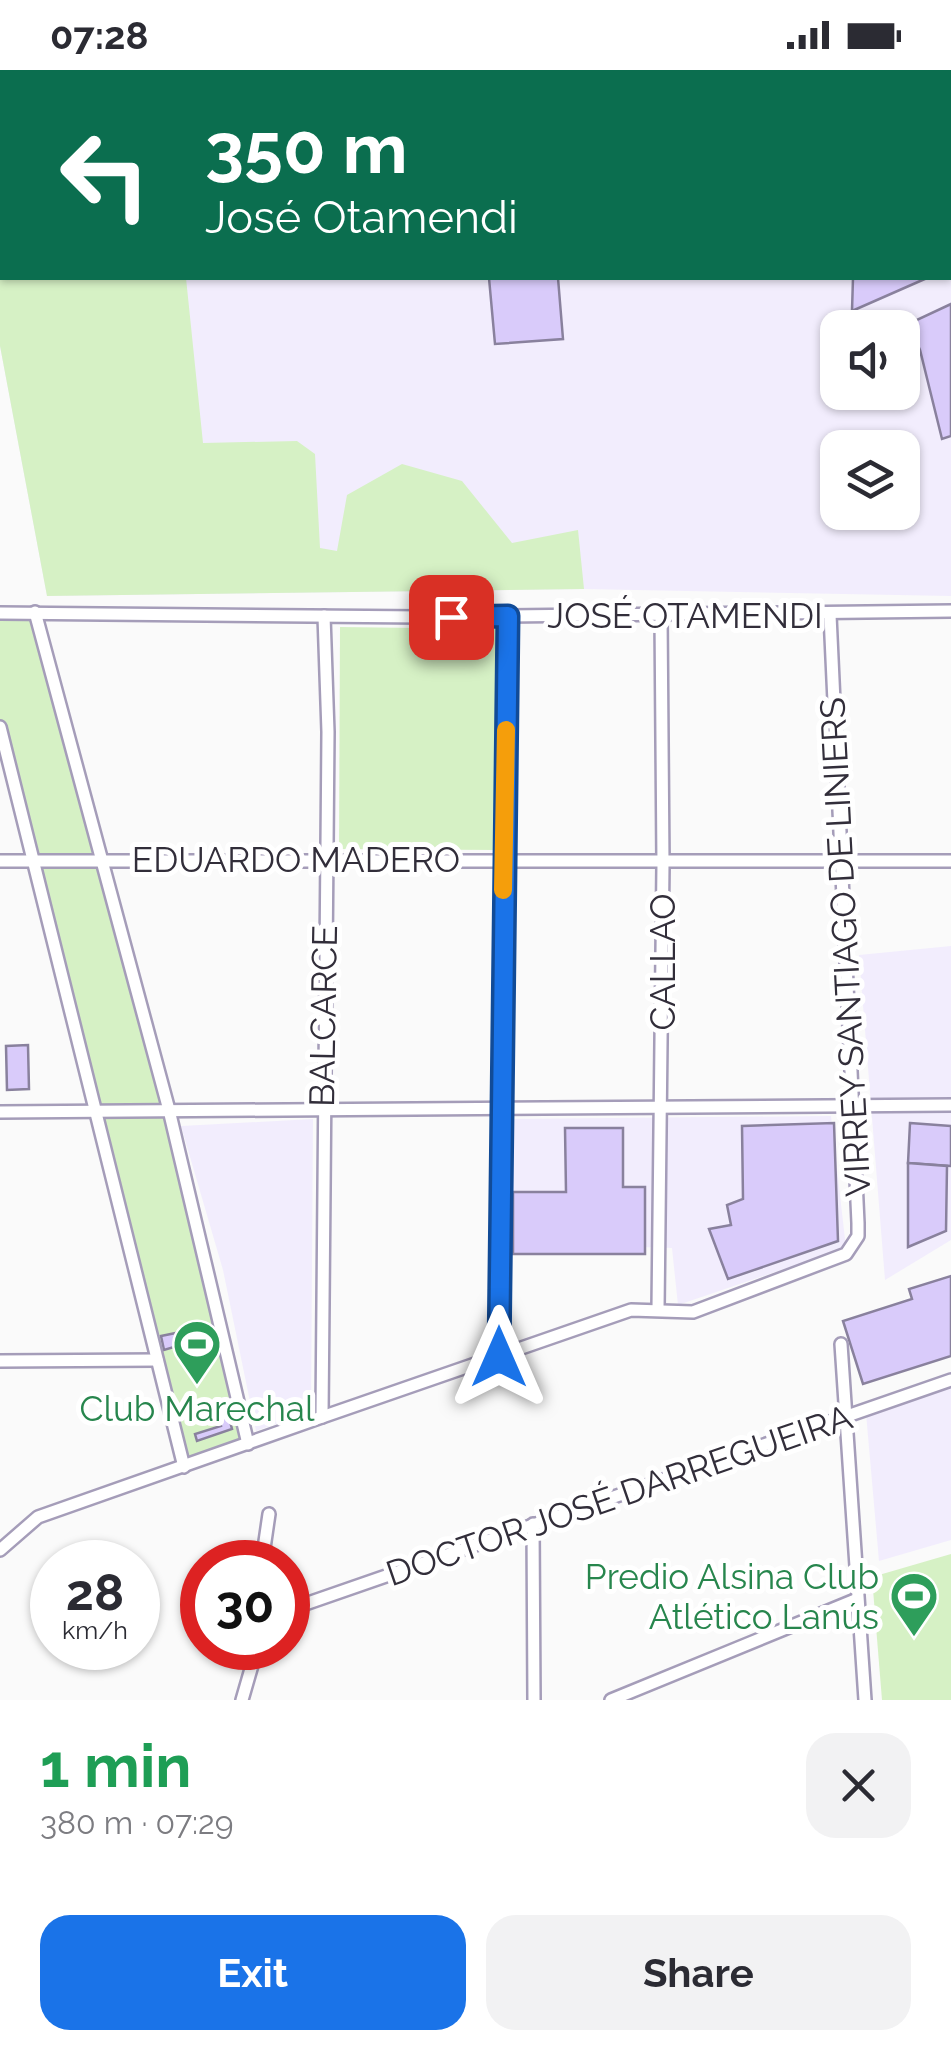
<!DOCTYPE html>
<meta charset="utf-8">
<style>
body{margin:0;font-family:Raleway,sans-serif;background:#f2f2f3;color:#2b2b33;height:100vh;display:flex;flex-direction:column;font-size:38px;white-space:nowrap}
*{box-sizing:border-box;margin:0}
p{font-size:32px;color:#7c7c81}
.icon{flex:none;width:55px;height:55px;fill:none;stroke:currentColor;stroke-width:2;stroke-linecap:round;stroke-linejoin:round}
.map{position:relative;height:1630px;overflow:hidden}
.drawer{display:flex;flex-direction:column;background:#fff;flex:1}
.drawer>*{flex:none}
.guide{position:absolute;left:0px;top:0px;width:952px;height:210px;box-shadow:0 2px 8px #0004;background:#0b6e4f;color:#fff;overflow:hidden}
.tools{position:absolute;left:820px;top:240px;display:grid;gap:20px}
.tools a{display:grid;place-items:center;width:100px;height:100px;border-radius:20px;background:#fff;box-shadow:0 2px 8px #0004;font-size:50px}
.speed{position:absolute;left:30px;top:1470px;display:flex;gap:20px;font-size:50px;font-weight:700;text-align:center}
.speed>*{display:grid;place-content:center;width:130px;height:130px;border-radius:50%;background:#fff;box-shadow:0 2px 8px #0004;line-height:1}
.speed small{font-size:25px;font-weight:400}
.speed .limit{border:15px solid #d22;background:#fff;color:#111}
.pin{position:absolute;display:grid;place-items:center;width:85px;height:85px;color:#fff;margin:-42px;border-radius:20px;box-shadow:0 5px 15px #0006}
.me{position:absolute;width:110px;margin:-55px;rotate:0deg;stroke-linejoin:round;filter:drop-shadow(0 0 8px #0008)}
.turn{display:flex;align-items:center;gap:35px;height:210px;padding:0 40px;font-size:45px}
.turn .icon{width:130px;height:130px;stroke-width:2.5}
.turn b{display:block;font-size:70px;line-height:85px}
.round{display:grid;place-items:center;flex:none;width:105px;height:105px;border-radius:30px;background:#f2f2f3}
.head{display:flex;align-items:center;justify-content:space-between;height:170px;padding:0 40px}
h1{font-size:60px;font-weight:700;line-height:75px;color:#1e9e55}
.cta{display:flex;gap:20px;margin-top:auto;padding:20px 40px}
.cta a{flex:1;height:115px;border-radius:30px;background:#1a73e8;color:#fff;font-size:40px;font-weight:700;line-height:115px;text-align:center}
.cta a+a{background:#f2f2f3;color:#2b2b33}
.status{display:flex;justify-content:space-between;align-items:center;height:70px;padding:0 50px;background:#fff;direction:ltr}
.status svg{height:28px;fill:currentColor}
.map>svg:first-child{display:block}
</style>
<div class="status"><b>07:28</b><svg viewBox="0 0 49 12"><path d="M0 12V9h3v3zM5 12V6h3v6zM10 12V3h3v9zM15 12V0h3v12zM26 1h20v11H26zM47 4h2v5h-2z"/></svg></div>
<div class="map">
<svg width="951" height="1630" viewBox="0 0 951 1630">
<rect width="100%" height="100%" fill="#fafafa"/>
<g fill="#f2edfd" fill-rule="evenodd">
<path d="M0,0H951V526L584,519L47,526L0,276ZM2,2H950V208H2ZM838,258H902V322H838ZM838,378H902V442H838Z"/>
<path d="M951,876V1170L885,1210L859,885Z"/>
<path d="M831,1046L846,1178L678,1235L672,1178L504,1173L503,1049Z"/>
<path d="M313,1049L311,1341L256,1361L223,1200L181,1056Z"/>
<path d="M951,1305V1470L879,1491L865,1332Z"/>
</g>
<g fill="#d6f1c5">
<path d="M0,0L166,2H2V208H186L203,373L297,371L315,384L320,478L337,481L347,425L402,394L462,411L512,473L578,460L584,519L47,526L0,276Z"/>
<path d="M35,542L248,1374L184,1397L0,657V543Z"/>
<path d="M340,557L499,559L498,780L339,779Z"/>
<path d="M951,1484V1630H882L872,1507Z"/>
</g>
<g fill="#d9cbfa" stroke="#89819d" stroke-width="2.5">
<path d="M610,0H733L702,2Z"/>
<path d="M489,208H558L563,269L495,274Z"/>
<path d="M853,208H927L852,241Z"/>
<path d="M951,234V366L942,369L920,280L908,254Z"/>
<path d="M28,975L29,1019L7,1020L6,976Z"/>
<path d="M834,1053L838,1171L728,1209L709,1159L731,1155L727,1135L743,1129L742,1056Z"/>
<path d="M910,1053L951,1056V1096L908,1093Z"/>
<path d="M565,1058H623V1117H645V1184H513V1122H566Z"/>
<path d="M908,1093L947,1096L946,1161L908,1177Z"/>
<path d="M951,1206V1286L863,1314L843,1251L912,1229L909,1219Z"/>
<path d="M205,1257L208,1267L164,1280L161,1266Z"/>
<path d="M227,1340L232,1359L197,1371L195,1364L221,1356L218,1343Z"/>
</g>
<g fill="none" stroke-linecap="round" stroke-linejoin="round">
<g stroke="#a59db9" stroke-width="16">
<g id="street">
<path d="M35,542L169,1040L248,1374"/>
<path d="M0,543L422,547L951,541"/>
<path d="M0,657L184,1397"/>
<path d="M0,791H951"/>
<path d="M0,1042L951,1035"/>
<path d="M658,1239L663,794L661,545"/>
<path d="M841,1274L865,1630"/>
<path d="M499,1287L508,545"/>
<path d="M0,1291L157,1290"/>
<path d="M322,1347L328,662L324,546"/>
<path d="M533,1454L534,1630"/>
<path d="M0,1480L38,1447L322,1347L631,1240L693,1242L846,1184L858,1166V1153L830,545"/>
<path d="M262,1492L269,1444"/>
<path d="M288,1540L951,1310"/>
<path d="M242,1630L257,1578"/>
<path d="M611,1630L855,1530"/>
</g>
</g>
<use href="#street" stroke="#fff" stroke-width="11"/>
</g>
<g fill="none" stroke-linecap="round" stroke-linejoin="round">
<g stroke="#114b97" stroke-width="25">
<path id="route" d="M451,547L508,546L499,1287"/>
</g>
<use href="#route" stroke="#1a73e8" stroke-width="18"/>
<path stroke="#f59e0b" stroke-width="18" d="M503,820L506,660"/>
</g>
<defs>
<g id="stadium-pin" transform="scale(2.5)"><path d="M0 17L-7.5 6A9.5 9.5 0 1 1 7.5 6Z" fill="#2e9e5b" stroke="#fff"/><path d="M0-5a6.5 5 0 1 0 0 10a6.5 5 0 1 0 0-10ZM-3.5-1.8h7v3.6h-7Z" fill="#fff"/></g>
</defs>
<g fill-rule="evenodd">
<use href="#stadium-pin" x="197" y="1274"/>
<use href="#stadium-pin" x="914" y="1526"/>
</g>
<g text-anchor="middle" dominant-baseline="central" stroke-width="10" stroke-linejoin="round" paint-order="stroke">
<g font-size="35" fill="#322e3a" stroke="#fff">
<text x="685" y="545">JOSÉ OTAMENDI</text>
<text x="296" y="789">EDUARDO MADERO</text>
<text transform="translate(845 877) rotate(-93)">VIRREY SANTIAGO DE LINIERS</text>
<text transform="translate(662 892) rotate(-90)">CALLAO</text>
<text transform="translate(323 946) rotate(-89)">BALCARCE</text>
<text transform="translate(619 1425) rotate(-19)">DOCTOR JOSÉ DARREGUEIRA</text>
</g>
<g font-size="35" fill="#27864d" stroke="#fff">
<text x="197" y="1338">Club Marechal</text>
<text x="879" y="1506" text-anchor="end">Predio Alsina Club<tspan x="879" dy="40">Atlético Lanús</tspan></text>
</g>
</g>
</svg>
<div class="tools">
<a><svg class="icon" aria-label="sound" viewBox="0 0 24 24"><path d="M4 9h4l5-4v14l-5-4H4zM17 9q2 3 0 6"/></svg></a>
<a><svg class="icon" aria-label="layers" viewBox="0 0 24 24"><path d="M12 4l9 5-9 5-9-5zM3 14l9 5 9-5"/></svg></a>
</div>
<div class="speed"><div>28<small>km/h</small></div><div class="limit">30</div></div>
<div class="pin" style="left:451px;top:547px;background:#d93025"><svg class="icon" aria-label="arrive" viewBox="0 0 24 24"><path d="M6 21V4h12l-3 4 3 4H6"/></svg></div>
<svg class="me" style="left:499px;top:1287px" viewBox="-20 -20 40 40"><path d="M0-17L14 15 0 8-14 15z" fill="#1a73e8" stroke="#fff" stroke-width="4"/></svg>
<div class="guide">
<div class="turn"><svg class="icon" aria-label="left" viewBox="0 0 24 24"><path d="M17 20v-9H6M10 6l-5 5 5 5"/></svg><div><b>350 m</b>José Otamendi</div></div>
</div>
</div>
<section class="drawer">
<div class="head"><div><h1>1 min</h1><p>380 m · 07:29</p></div><a class="round"><svg class="icon" aria-label="close" viewBox="0 0 24 24"><path d="M6 6l12 12M18 6L6 18"/></svg></a></div>
<div class="cta"><a>Exit</a><a>Share</a></div>
</section>
